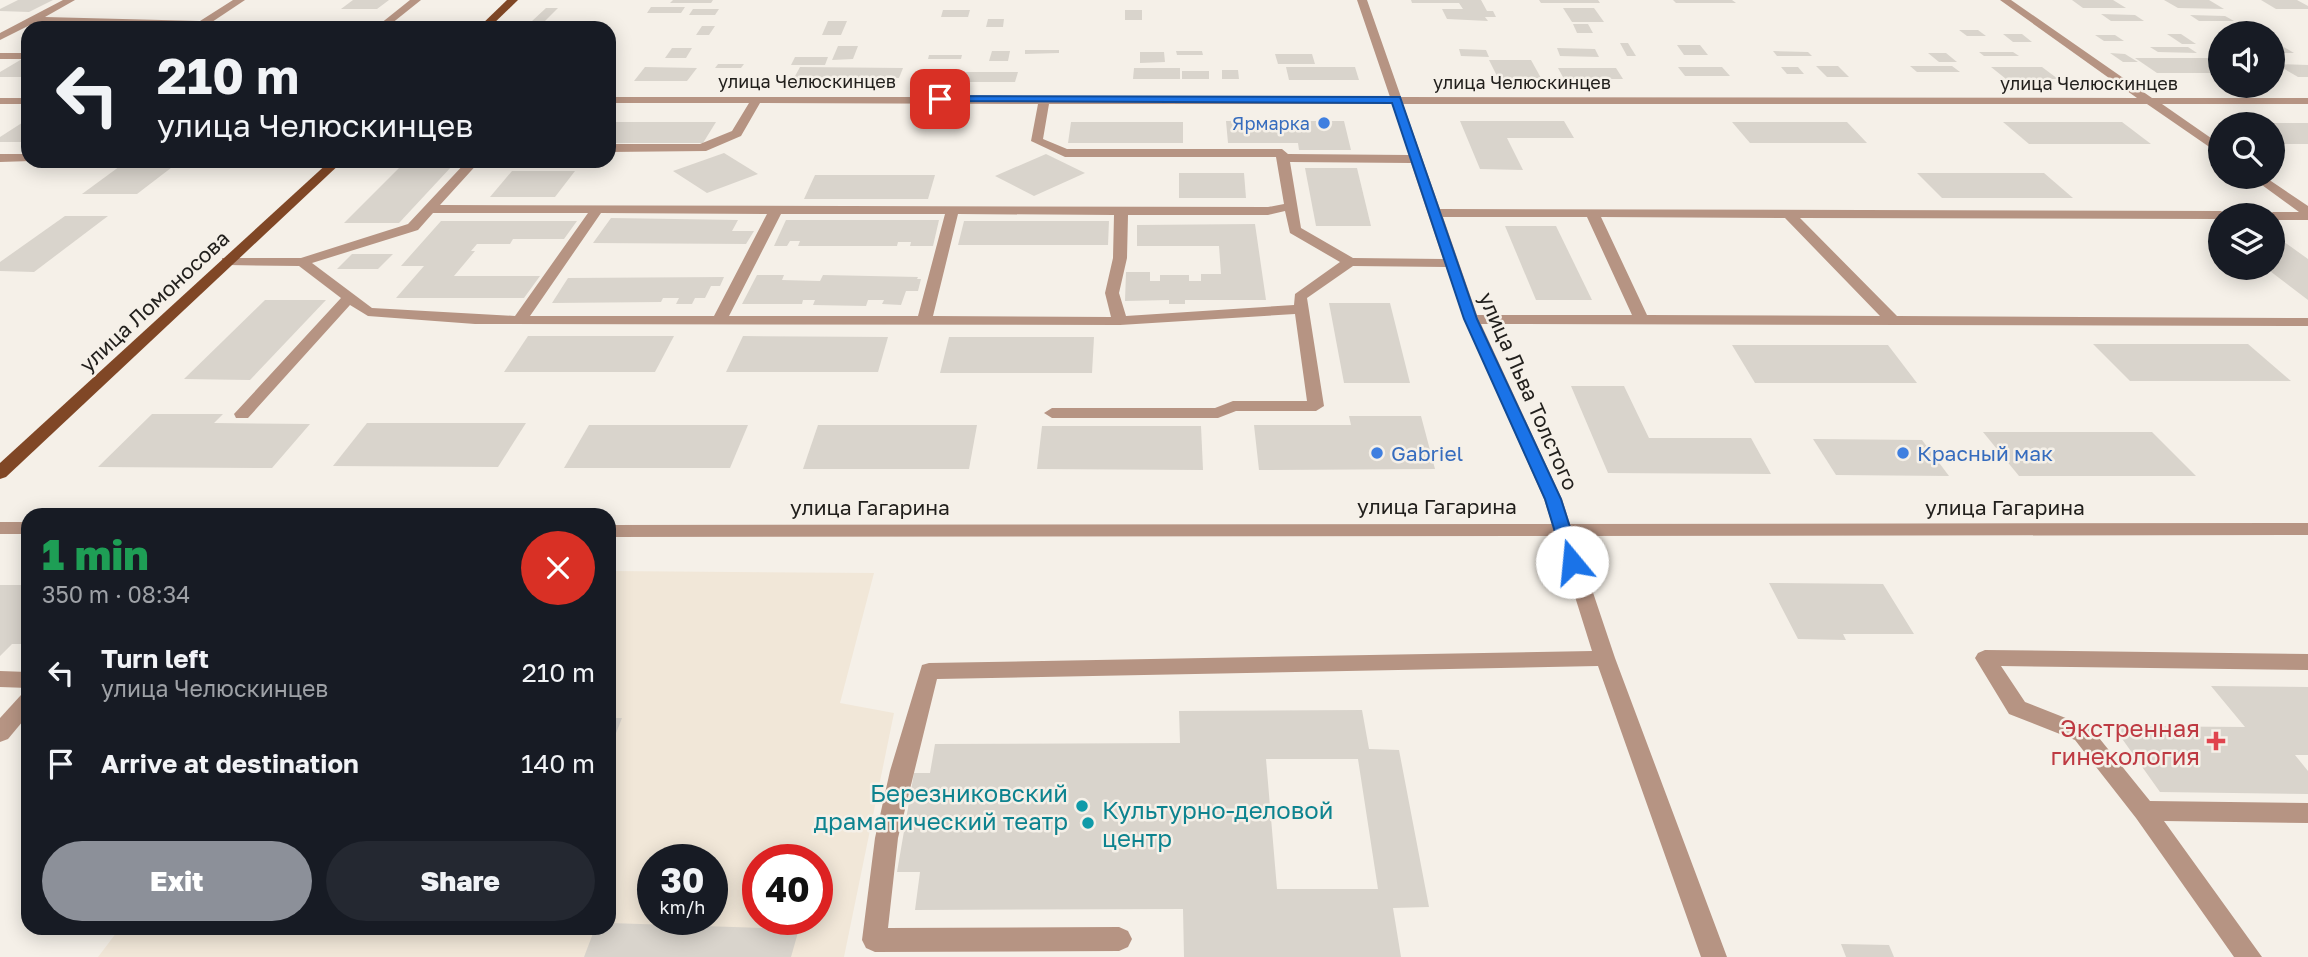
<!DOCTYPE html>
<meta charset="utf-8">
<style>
body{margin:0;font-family:"Golos Text",sans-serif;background:#242831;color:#f1f3f6;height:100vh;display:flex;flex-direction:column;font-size:26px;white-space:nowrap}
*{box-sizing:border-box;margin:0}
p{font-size:23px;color:#9ea1a6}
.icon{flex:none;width:38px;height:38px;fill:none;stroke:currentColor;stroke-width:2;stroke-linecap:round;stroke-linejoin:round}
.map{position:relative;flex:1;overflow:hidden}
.details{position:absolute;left:21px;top:508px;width:595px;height:427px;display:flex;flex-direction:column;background:#171b24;border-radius:21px;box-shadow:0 4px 18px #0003}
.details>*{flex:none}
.hud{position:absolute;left:21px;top:21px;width:595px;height:147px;border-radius:21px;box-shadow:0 4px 18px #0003;background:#171b24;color:#f1f3f6;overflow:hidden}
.controls{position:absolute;left:2208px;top:21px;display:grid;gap:14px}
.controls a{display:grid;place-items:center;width:77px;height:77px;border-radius:50%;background:#171b24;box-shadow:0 4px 18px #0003;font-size:35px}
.speed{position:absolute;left:637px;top:844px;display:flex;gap:14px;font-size:35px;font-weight:700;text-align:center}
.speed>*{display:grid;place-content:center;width:91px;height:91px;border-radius:50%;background:#171b24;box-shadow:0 4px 18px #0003;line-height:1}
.speed small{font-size:18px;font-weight:400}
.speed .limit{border:10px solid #d22;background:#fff;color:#111}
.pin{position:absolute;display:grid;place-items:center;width:60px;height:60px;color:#fff;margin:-30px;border-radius:14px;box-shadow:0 4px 10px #0006}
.me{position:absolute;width:77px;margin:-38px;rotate:343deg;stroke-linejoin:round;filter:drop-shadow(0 0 5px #0008)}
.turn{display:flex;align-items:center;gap:24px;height:147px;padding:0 21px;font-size:32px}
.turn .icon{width:91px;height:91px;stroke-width:2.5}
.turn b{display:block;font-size:49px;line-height:60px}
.round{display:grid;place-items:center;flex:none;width:74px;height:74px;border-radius:37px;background:#242831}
.overview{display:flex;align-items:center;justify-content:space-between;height:119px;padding:0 21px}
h1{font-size:42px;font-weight:800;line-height:52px;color:#1e9e55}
.cta{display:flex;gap:14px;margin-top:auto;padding:14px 21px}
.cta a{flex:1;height:80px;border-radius:42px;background:#8c9099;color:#fff;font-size:28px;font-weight:800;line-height:80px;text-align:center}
.cta a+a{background:#242831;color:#f1f3f6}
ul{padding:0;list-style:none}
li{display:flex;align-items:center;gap:21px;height:91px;padding:0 21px}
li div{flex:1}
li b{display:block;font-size:26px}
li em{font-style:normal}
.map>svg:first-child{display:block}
</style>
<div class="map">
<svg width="2308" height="957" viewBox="0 0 2308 957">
<rect width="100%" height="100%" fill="#f5f0e8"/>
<path fill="#f1e7d8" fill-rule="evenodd" d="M609,571L874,573L840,703L894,713L844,957H98L120,928H609ZM653,859H712V919H653ZM758,859H817V919H758Z"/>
<g fill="#d9d4cc" fill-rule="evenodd">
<path d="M18,0H53L29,12L0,11V9Z"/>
<path d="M353,0H389L377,9H341Z"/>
<path d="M673,0H713L711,3H670Z"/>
<path d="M1411,0H1481L1487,11H1493L1496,17H1485L1488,21L1447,19L1442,9H1463L1459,3H1412Z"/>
<path d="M1539,0H1598L1600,3H1541Z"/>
<path d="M1673,0H1732L1736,3H1676Z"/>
<path d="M2072,0H2113L2126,8H2083Z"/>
<path d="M2164,0H2209L2224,9L2178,8Z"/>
<path d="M2261,0H2297L2308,6V9H2276Z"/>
<path d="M651,7H685L681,13H647Z"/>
<path d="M546,8H558L544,22H531Z"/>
<path d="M1563,8H1594L1604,22H1572Z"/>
<path d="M693,9H719L715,15H689Z"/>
<path d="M943,10H970L968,17H941Z"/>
<rect x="1125" y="10" width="17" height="10"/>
<path d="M2101,14L2135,15L2144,21H2111Z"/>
<path d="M2190,15L2225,16L2234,21H2199Z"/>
<path d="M988,19H1004L1003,27H986Z"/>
<path d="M828,21H847L841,35H822Z"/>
<path d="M1573,24H1588L1593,33H1577Z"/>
<path d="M702,26H715L709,35H696Z"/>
<path d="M1959,30H1978L1986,36H1967Z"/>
<path d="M2003,34H2022L2032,42H2013Z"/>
<path d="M2167,34H2181L2196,44H2182Z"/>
<path d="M2095,35H2115L2124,41H2104Z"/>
<path d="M1620,43H1628L1636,56H1627Z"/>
<path d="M1677,45H1700L1708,55H1684Z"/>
<path d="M838,46H858L853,59L832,60Z"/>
<path d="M2273,46H2282L2294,53H2273Z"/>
<path d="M2150,47H2188L2197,53L2158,52Z"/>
<path d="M672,48H692L686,58H665Z"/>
<path d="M1557,48L1595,49L1599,57L1560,56Z"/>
<path d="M1459,49L1486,50L1489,57L1461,56Z"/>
<path d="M1025,50H1059V53L1025,54Z"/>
<path d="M992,51H1010L1008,61H989Z"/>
<path d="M1176,51H1202L1203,55H1177Z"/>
<path d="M1773,51L1808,52L1812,56H1777Z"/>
<path d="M1140,52H1164L1165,62L1140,63Z"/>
<path d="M1979,52H2013L2019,56H1984Z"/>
<path d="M1928,53H1946L1957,62H1939Z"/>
<path d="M2110,53L2125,54L2138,62H2123Z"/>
<path d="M1275,54H1312L1315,64H1278Z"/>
<path d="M929,55H962L961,59H928Z"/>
<path d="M795,57H828L825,65H791Z"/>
<path d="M2135,58H2212L2221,64V73H2157Z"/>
<path d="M22,59H28V77H0V72Z"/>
<path d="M1489,60H1531L1541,78H1498Z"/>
<path d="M718,64H744L741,68H715Z"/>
<path d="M2276,64L2308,65V77H2298Z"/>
<path d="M1816,66H1838L1849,77H1827Z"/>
<path d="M1910,66H1952L1960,72H1917Z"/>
<path d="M645,67L697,68L687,81H634Z"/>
<path d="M800,67L903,68L899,78H794Z"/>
<path d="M1286,67H1355L1359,80H1289Z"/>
<path d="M1678,67H1722L1730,76H1685Z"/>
<path d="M1781,67H1798L1804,74H1787Z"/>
<path d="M1991,67H2042L2058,79H2006Z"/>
<path d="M1134,68H1180V79H1133Z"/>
<path d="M1558,68H1616L1623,79H1564Z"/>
<path d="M1222,70H1238L1239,79H1222Z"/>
<rect x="1182" y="71" width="27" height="8"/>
<path d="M959,72H1018L1015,82H956Z"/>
<path d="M28,119V142H0V137Z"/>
<path d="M1226,121H1344L1351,150H1299L1298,143H1228Z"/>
<path d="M1460,121H1564L1574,138H1507L1523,170L1480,169Z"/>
<path d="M609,122H716L703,143H609Z"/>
<path d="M1071,122H1183V143H1068Z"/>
<path d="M1732,122H1847L1867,143H1750Z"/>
<path d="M2003,122H2122L2151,144H2029Z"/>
<rect x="2273" y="123" width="35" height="21"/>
<path d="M724,153L758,174L707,193L673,171Z"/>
<path d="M1046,154L1085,173L1034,196L995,176Z"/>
<path d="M127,161H180L137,194H82Z"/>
<path d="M401,166H452L399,223H344Z"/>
<path d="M1305,168H1357L1371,226H1316Z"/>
<path d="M512,171H575L555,197H490Z"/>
<path d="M1179,173H1244L1246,198H1179Z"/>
<path d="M1917,173H2044L2073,198H1942Z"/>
<path d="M815,175H935L928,199H804Z"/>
<path d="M65,216H108L34,272L0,271V262Z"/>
<path d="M611,218L738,220L732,231H754L746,244L593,243Z"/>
<path d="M786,220H939L933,246H910L911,242H898L897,246H798L800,241H790L787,246H774Z"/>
<path d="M441,221H577L564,239H513L510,244H477L471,251H475L454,276H540L524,298H396L424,266H401Z"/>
<path d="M964,221H1109L1108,245H958Z"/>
<path d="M1255,224L1266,300H1185V304H1169V300L1125,301L1126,272H1150V281H1160V275H1189V281H1201V274H1221L1219,246H1137V225Z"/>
<path d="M1505,226H1556L1592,300H1536Z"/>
<path d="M2273,234L2308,259V300L2266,268H2273Z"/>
<path d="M352,254H393L378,269H337Z"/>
<path d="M757,275H784L782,280L820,281L823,275L918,277L917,279H921L918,291H906L901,305L882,304L884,300H868L866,306L813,305L815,300H803L802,304H742Z"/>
<path d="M724,277L720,286H711L705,298H695L692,304H676L679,298H663L661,302L552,303L568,278Z"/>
<path d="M265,300H326L250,380L184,379Z"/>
<path d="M1329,303H1390L1410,383H1344Z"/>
<path d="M528,336H674L655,372H504Z"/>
<path d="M743,336L888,337L878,372H726Z"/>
<path d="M949,337H1094L1092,373H940Z"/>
<path d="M2093,344H2248L2291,381H2130Z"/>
<path d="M1732,345H1888L1917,383H1755Z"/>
<path d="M1571,386H1624L1649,438H1751L1771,474L1608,473Z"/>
<path d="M152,414H223L214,423L310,424L272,468L98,467Z"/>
<path d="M1349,416H1421L1435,469L1259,470L1254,425H1351Z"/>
<path d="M367,423H526L498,467L333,466Z"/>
<path d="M589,425H748L730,468H564Z"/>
<path d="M818,425H977L969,469H803Z"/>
<path d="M1042,426H1201L1203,470L1037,469Z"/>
<path d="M1983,432H2152L2196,476H2019Z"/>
<path d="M1813,439L1922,440L1949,476L1836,475Z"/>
<path d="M1769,583L1883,584L1914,634H1843L1846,640L1798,639Z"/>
<path d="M0,585H28V644H12L0,656Z"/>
<path d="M2211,686L2308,687V755H2295L2308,771V794L2160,792L2113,726L2245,727Z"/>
<path d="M1362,710L1369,749L1399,750L1429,907L1393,908L1401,957H1184L1183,909L915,910L920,872H897L914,773H930L935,744L1180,743L1179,711ZM1266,759H1358L1378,889H1277Z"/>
<path d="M609,718H622L609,751Z"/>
<path d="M609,923L799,929L791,957H584L595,928H609Z"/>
<path d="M1841,944L1889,945L1894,957H1846Z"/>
</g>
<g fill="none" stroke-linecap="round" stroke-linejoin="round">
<g fill="#b69483" fill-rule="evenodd">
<path d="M63,0H75L45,17L200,21L233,0H245L203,28L34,23L0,40V33Z"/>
<path d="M410,0H421L386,28H375Z"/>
<path d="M1357,0H1367L1401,97L2137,98L2000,0H2011L2152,98H2308V104H2162L2221,145V155L2147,104H1403L1440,209L2221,211L2228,215H2221V219L1800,218L1897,316L2308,318V326L1481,324L1562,499L1570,524L2308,523V535L1574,536L1615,658L1727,957H1701L1598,666L937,679L898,838L888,928L1119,927L1128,931L1132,939L1128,947L1119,951L875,952L866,948L862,940L875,838L890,771L922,665L929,663L1592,651L1556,536L609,537V525L1552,524L1544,499L1464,319L1446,267L1353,266L1307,298L1324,406L1316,411H1236L1218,418H1052L1044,413L1052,408H1215L1233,401H1307L1295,314L1120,325L475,324L368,316L350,305L248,418H236L234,414L341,298L299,266L227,265L222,264V258H301L408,224L467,161H480L440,205L1268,207L1284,204L1276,157H1065L1031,141L1038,104L760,103L741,136L706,151L609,152V144H700L732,131L749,103H609V97H1390ZM1049,104H1392L1409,155L1288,154L1282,149H1067L1043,139ZM1290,162L1411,163L1443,259L1353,258L1301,228ZM1285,211L1290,233L1340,262L1295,294L1294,305L1126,316L1119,293L1127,258L1128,215H1268ZM433,213H588L515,316L372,308L312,263L418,230ZM601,213L767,214L714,316H530ZM781,214H945L918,316H729ZM958,214L1114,215L1113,258L1105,293L1111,317L933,316ZM1443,217H1587L1632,315H1477ZM1601,217L1785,218L1880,316L1647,315Z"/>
<rect x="0" y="53" width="28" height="6"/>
<rect x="0" y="98" width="28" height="6"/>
<path d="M0,154H28V161H31L0,162Z"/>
<path d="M2251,177H2265L2308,206V220H2273V215H2267L2273,212H2299Z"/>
<rect x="0" y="522" width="28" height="12"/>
<path d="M1985,650L2308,654V670L2001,666L2025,702L2091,728L2150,801L2308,803V823L2164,821L2262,957H2234L2136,818L2075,740L2009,714L1975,658L1978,653Z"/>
<path d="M0,671L28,672V688L0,687Z"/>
<path d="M28,693V715L8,739L0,742V718L21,695Z"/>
</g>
<g fill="#804726" fill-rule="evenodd">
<path d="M507,0H518L489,28H478Z"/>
<path d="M330,161H343L6,477L0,479V463Z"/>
</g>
</g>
<path fill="#1a73e8" stroke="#114b97" stroke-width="2" d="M940,96L1400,97L1477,319L1561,499L1581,562L1578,566L1572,568L1564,562L1545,499L1464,319L1392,103L936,101V97Z"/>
<g fill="#3f7fe0" stroke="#f5f0e8" stroke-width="2.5">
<circle cx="1324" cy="123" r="7"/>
<circle cx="1377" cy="453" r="7"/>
<circle cx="1903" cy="453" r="7"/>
</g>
<path fill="#e0444e" stroke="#f5f0e8" stroke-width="2.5" d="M2212.5 730.5h7v7h7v7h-7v7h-7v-7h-7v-7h7z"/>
<g fill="#0f9aa8" stroke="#f5f0e8" stroke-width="2.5">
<circle cx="1082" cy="806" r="7"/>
<circle cx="1088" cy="823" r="7"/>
</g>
<g text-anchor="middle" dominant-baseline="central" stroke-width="5" stroke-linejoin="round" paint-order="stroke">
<g font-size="18" fill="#22201d" stroke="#f5f0e8">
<text x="807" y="81">улица Челюскинцев</text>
<text x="1522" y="82">улица Челюскинцев</text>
<text x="2089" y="83">улица Челюскинцев</text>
</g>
<g font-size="18" fill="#366cbe" stroke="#f5f0e8" text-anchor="end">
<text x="1310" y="123">Ярмарка</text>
</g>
<g font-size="21" fill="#22201d" stroke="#f5f0e8">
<text transform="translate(154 301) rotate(-43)">улица Ломоносова</text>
<text transform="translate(1529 391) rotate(66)">улица Льва Толстого</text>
<text x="1437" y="506">улица Гагарина</text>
<text x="870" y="507">улица Гагарина</text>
<text x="2005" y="507">улица Гагарина</text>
</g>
<g font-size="21" fill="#366cbe" stroke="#f5f0e8" text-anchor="start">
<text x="1391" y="453">Gabriel</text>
<text x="1917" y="453">Красный мак</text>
</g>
<g font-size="24" fill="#be3a42" stroke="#f5f0e8" text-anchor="end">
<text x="2200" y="727">Экстренная<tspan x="2200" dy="28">гинекология</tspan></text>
</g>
<g font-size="24" fill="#0d838f" stroke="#f5f0e8" text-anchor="end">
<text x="1068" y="792">Березниковский<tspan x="1068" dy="28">драматический театр</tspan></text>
<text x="1102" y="809" text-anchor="start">Культурно-деловой<tspan x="1102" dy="28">центр</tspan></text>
</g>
</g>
</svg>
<div class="controls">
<a><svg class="icon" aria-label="sound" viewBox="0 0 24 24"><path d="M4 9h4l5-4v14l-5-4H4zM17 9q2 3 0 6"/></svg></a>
<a><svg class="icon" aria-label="search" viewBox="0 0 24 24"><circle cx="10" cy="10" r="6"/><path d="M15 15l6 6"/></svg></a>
<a><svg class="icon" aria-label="layers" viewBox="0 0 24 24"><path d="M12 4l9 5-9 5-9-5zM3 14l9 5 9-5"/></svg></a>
</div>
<div class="speed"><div>30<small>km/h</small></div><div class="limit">40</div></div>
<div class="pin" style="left:940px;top:99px;background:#d93025"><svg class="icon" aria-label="arrive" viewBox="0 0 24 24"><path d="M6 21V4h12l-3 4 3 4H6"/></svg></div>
<svg class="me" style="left:1572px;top:562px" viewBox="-20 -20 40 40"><circle r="19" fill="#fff"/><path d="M0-13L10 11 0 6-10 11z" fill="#1a73e8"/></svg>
<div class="hud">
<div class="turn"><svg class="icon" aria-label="left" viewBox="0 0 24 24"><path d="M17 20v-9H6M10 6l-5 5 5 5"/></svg><div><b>210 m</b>улица Челюскинцев</div></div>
</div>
<section class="details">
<div class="overview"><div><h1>1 min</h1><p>350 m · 08:34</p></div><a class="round" style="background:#d93025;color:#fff"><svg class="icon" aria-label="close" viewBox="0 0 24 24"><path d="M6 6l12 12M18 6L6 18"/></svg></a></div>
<ul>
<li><svg class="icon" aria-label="left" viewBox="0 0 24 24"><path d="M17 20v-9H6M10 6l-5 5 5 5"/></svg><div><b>Turn left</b><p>улица Челюскинцев</p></div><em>210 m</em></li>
<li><svg class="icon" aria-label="arrive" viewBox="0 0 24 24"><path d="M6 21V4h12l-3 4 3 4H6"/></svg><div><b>Arrive at destination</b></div><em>140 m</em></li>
</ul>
<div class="cta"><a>Exit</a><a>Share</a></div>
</section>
</div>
